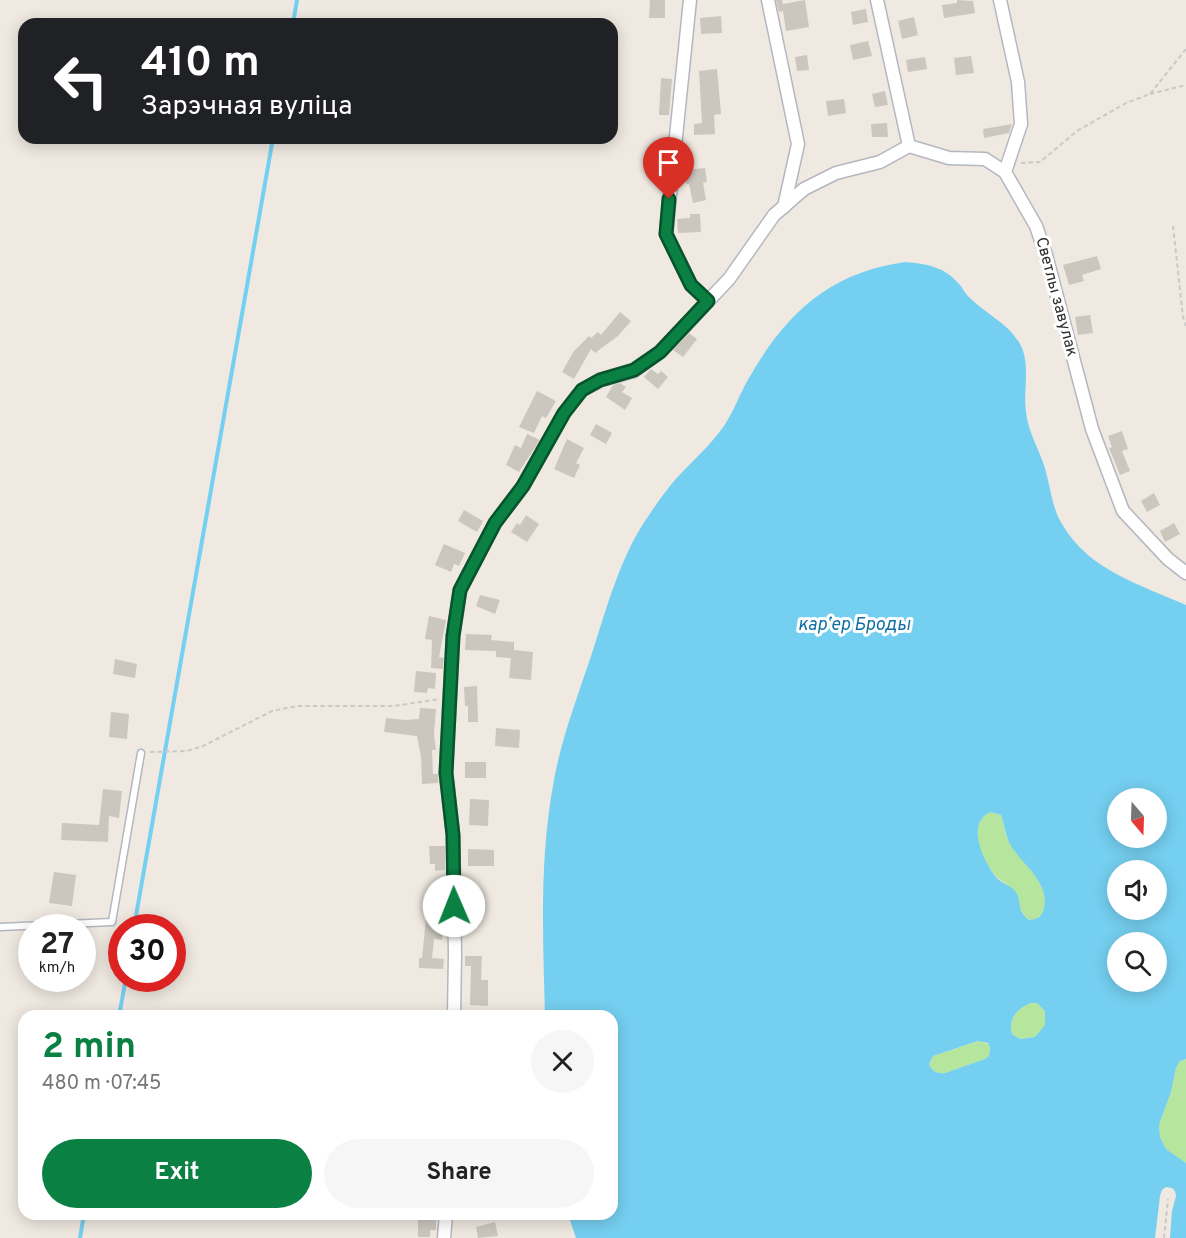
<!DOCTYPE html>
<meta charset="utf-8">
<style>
body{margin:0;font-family:Overpass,sans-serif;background:#f6f6f6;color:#222;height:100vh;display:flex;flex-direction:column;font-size:22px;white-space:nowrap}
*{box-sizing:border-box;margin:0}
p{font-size:20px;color:#767676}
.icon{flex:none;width:33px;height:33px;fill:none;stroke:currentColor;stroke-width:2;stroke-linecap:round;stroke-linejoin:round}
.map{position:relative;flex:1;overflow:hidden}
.panel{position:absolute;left:18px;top:1010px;width:600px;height:210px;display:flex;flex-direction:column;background:#fff;border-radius:18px;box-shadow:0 3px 15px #0003}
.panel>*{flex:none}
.top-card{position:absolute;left:18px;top:18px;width:600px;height:126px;border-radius:18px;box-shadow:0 3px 15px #0003;background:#202124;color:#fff;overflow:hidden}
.needle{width:39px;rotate:161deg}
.tools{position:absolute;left:1107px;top:788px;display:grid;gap:12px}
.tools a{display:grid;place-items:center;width:60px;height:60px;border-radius:50%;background:#fff;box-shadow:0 3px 15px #0003;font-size:30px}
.speed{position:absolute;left:18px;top:914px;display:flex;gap:12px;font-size:30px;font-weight:700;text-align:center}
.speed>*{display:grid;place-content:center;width:78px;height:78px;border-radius:50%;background:#fff;box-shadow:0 3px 15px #0003;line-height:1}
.speed small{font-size:15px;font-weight:400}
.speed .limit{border:9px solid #d22;background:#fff;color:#111}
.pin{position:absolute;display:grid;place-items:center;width:51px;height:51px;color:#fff;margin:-62px -26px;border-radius:50% 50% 50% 0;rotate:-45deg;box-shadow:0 0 6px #0007}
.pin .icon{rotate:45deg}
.me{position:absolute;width:66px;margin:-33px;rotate:359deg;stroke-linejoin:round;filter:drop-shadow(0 0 4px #0008)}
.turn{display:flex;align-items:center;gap:21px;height:126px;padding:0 24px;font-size:27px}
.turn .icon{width:78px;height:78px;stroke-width:2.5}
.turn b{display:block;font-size:42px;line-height:51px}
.round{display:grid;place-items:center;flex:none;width:63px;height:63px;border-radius:32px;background:#f6f6f6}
.headline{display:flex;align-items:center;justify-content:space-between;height:102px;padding:0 24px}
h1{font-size:36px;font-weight:700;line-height:45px;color:#0b8043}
.action{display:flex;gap:12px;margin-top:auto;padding:12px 24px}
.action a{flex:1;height:69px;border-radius:36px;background:#0b8043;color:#fff;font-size:24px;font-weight:700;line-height:69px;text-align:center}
.action a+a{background:#f6f6f6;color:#222}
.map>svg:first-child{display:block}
</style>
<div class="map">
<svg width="1186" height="1238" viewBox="0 0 1186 1238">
<rect width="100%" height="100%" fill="#efe9e1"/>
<g fill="#b6e59e">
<path d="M991,812L1001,815C1004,822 1004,831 1007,838C1016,861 1053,881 1043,911C1041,918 1036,919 1029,920C1018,911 1018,899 1010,888C1007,883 1000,881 996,876C982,861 965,822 991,812Z"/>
<path d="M1031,1003H1037L1045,1011V1025L1035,1037L1020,1039L1012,1034C1008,1019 1017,1008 1031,1003Z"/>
<path d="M979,1041L988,1044L990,1048L989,1057L985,1059L945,1073C937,1074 932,1071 929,1064L933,1056Z"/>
<path d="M1186,1059V1163L1166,1149L1160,1137L1159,1125L1171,1092L1176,1068L1180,1061Z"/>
</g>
<path fill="#75cff0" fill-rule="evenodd" d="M906,262C927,264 945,267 959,284C963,288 965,294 970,298C988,316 1011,324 1022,348C1030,368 1023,391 1026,412C1028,433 1041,452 1046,472C1051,490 1052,508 1062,524C1088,570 1141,585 1186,605V1059L1180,1061L1176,1068L1171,1092L1159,1125L1160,1137L1166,1149L1186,1163V1238H1170L1172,1211L1176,1196L1175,1191L1172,1188L1166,1187L1162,1190L1160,1196L1155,1238H576L568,1214H612V1016L545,1015C543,937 539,859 554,780C562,736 579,693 593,650C607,607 619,562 643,524C653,509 663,494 675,480C691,462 710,446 724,426C734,411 740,393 749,378C786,313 830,272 906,262ZM1118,798H1156V837H1118ZM991,812L1001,815C1005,826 1005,836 1011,846C1023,865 1052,884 1043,911C1041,918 1036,919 1029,920C1015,909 1023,901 1015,891C1010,885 1001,883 996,877C983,861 965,822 991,812ZM1118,870H1156V909H1118ZM1118,942H1156V981H1118ZM1031,1003H1037L1045,1011V1025L1035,1037L1020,1039L1012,1034C1008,1019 1017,1008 1031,1003ZM978,1041L988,1043L990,1048L989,1056L985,1059L945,1073C937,1074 932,1071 929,1064L933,1056Z"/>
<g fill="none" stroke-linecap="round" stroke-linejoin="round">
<g stroke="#75cff0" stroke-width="4">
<path d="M293,24L297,0"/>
<path d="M134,927L273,138"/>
<path d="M119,1016L126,978"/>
<path d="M80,1238L84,1214"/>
</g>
</g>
<g fill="#cbc7bf">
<path d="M650,0H665V18H649Z"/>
<path d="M776,0H782L783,4L805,0L809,27L786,31L783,11L779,12Z"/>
<path d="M957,0L973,1L975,13L944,18L942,5L957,3Z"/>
<path d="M866,9L868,22L853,25L851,12Z"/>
<path d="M721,16L722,33L701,34L700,18Z"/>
<path d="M914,17L918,35L902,39L898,21Z"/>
<path d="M868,41L872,56L853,60L850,45Z"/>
<path d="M807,55L809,70L797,71L795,57Z"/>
<path d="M971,56L974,73L956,75L954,58Z"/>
<path d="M925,57L927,69L908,72L906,60Z"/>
<path d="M717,69L721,114L714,115L715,134L694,135V124L702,123L699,71Z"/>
<path d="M661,78L672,79L669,115H659Z"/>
<path d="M885,91L888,105L875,107L872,94Z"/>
<path d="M844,99L846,113L828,116L826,101Z"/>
<path d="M887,123L888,137H872L871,124Z"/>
<path d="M1012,124L1009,133L984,138L983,129Z"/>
<path d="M705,168L707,182L703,183L706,200L693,203L689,184H686L685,170Z"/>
<path d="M690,214H700L701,232L678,233L677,219L690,218Z"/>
<path d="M1097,256L1101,269L1082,275L1084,281L1069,285L1063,265Z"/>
<path d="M620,312L631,321L618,336L595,353L591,349L574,379L562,372L574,351L589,336L591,338L598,332L601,335Z"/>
<path d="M1090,315L1093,333L1078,335L1075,317Z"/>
<path d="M689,333L697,339L683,357L673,350Z"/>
<path d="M651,369L658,374L661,371L668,377L658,389L644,377Z"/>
<path d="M620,383L626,387L622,392L632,398L625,410L606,397L613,385Z"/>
<path d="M537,391L556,401L546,418L542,416L534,433L519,427Z"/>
<path d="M596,424L612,433L606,444L590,435Z"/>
<path d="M1122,431L1128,449L1122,451L1130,471L1120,475L1109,448L1112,447L1108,436Z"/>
<path d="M527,434L540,440L519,472L506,465L515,445L521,448Z"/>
<path d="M567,439L584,448L576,463L580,465L574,478L554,469Z"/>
<path d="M1154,493L1160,505L1147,512L1141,501Z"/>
<path d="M464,510L483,521L477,532L458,521Z"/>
<path d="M526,515L539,524L527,542L511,532L517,523L520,525Z"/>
<path d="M1174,523L1180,534L1165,542L1160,531Z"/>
<path d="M444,544L465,553L459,566L454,564L451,572L435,565Z"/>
<path d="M480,595L500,600L495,614L476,606Z"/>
<path d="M429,616L446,620L439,657L444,658L443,669L431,668L432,640L425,639Z"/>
<path d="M466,634L492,635L491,640L514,642V650L533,652L531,680L509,678L511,658L496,657V651L465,650Z"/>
<path d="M115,659L137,664L135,678L113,674Z"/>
<path d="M416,671L436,673L435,689L428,688L427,693L414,692Z"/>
<path d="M477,686L478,722H468V706H465L464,687Z"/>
<path d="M420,708L436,709L434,734L436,750H432L433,774H438V783L422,784L421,757L417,736L384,732L386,718L405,720L419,719Z"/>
<path d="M111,712L129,714L127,739L109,737Z"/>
<path d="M496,728L520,730L519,748L495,746Z"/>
<rect x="465" y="762" width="21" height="16"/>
<path d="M103,789L122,791L119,818L109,816L108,842L61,840L62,823L99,825Z"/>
<path d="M470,799L489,800L488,826L469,825Z"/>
<path d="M429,846H445V870L435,871V864H430Z"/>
<path d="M468,849L494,850V866H468Z"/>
<path d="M54,872L76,875L72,906L49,903Z"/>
<path d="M426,918L444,920L442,940L434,939L432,958L444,959L443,969L419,968V958H422Z"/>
<path d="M465,956H482L481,980H488V1006L470,1005L471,966H465Z"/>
<path d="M418,1219H436V1230H430V1237H418Z"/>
<path d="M495,1222L498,1236L478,1238L476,1227Z"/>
</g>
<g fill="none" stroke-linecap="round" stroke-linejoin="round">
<g stroke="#b4b7c1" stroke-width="9">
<path id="lane" d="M0,927L112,922L141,753"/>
</g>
<g stroke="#b4b7c1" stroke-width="15">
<g id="street">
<path d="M768,0L798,144L784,207"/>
<path d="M877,0L909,146L949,158L985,159L1005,172"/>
<path d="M1000,0L1018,82L1021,124L1005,172L1036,226L1046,255L1092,429L1123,511L1168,559L1186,573"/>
<path d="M708,301L729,279L774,215L804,189L836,173L880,162L909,146"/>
<path d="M454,1016L455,953L453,835L446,773L453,636L460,590L495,523L523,486L564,413L582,390L601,380L634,371L660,352L708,301L691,285L666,234L690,0"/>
<path d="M444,1238L446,1214"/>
</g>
</g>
<g stroke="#c9c9c9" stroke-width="2" stroke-dasharray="4.5 3" stroke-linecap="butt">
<path d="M1150,94L1186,85"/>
<path d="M1021,163L1040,162L1077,131L1126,103L1150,94L1186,49"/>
<path d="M1173,226L1183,317L1186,326"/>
<path d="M150,752L187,751L203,746L272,711L297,706H394L440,699"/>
<path d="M1164,1238L1168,1199"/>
</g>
<use href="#lane" stroke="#fff" stroke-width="6"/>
<use href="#street" stroke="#fff" stroke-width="12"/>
</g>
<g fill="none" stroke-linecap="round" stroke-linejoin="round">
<g stroke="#07532c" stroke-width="15">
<path id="route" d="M454,906L453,835L446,773L453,636L460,590L495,523L523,486L564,413L582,390L600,380L634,370L660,352L708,301L691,285L666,234L669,199"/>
</g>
<use href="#route" stroke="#0b8043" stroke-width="10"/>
</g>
<g text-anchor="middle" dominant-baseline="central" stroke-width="6" stroke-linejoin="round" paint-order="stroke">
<g font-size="16" fill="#2e2e2e" stroke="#fff">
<text transform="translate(1056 297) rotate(75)">Светлы завулак</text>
</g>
<g font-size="18" font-style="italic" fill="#0d6fa3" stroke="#fff">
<text x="854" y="625">карʼер Броды</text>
</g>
</g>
</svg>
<div class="tools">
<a><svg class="needle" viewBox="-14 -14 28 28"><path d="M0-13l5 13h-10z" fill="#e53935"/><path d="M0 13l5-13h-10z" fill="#767676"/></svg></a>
<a><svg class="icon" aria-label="sound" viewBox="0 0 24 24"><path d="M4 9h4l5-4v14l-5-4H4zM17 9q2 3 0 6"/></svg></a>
<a><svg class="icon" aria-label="search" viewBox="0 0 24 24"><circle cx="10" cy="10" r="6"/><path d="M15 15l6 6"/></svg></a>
</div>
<div class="speed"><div>27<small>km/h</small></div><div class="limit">30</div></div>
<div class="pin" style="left:669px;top:199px;background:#d93025"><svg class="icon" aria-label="arrive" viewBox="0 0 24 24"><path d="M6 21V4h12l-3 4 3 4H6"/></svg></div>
<svg class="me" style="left:454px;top:906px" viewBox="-20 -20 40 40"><circle r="19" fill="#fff"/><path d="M0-13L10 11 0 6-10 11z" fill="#0b8043"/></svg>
<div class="top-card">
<div class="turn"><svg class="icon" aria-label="left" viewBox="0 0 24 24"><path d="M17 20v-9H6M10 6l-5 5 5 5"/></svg><div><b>410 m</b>Зарэчная вуліца</div></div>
</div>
<section class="panel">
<div class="headline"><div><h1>2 min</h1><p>480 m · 07:45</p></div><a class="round"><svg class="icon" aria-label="close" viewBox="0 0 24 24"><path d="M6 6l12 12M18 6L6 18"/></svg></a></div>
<div class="action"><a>Exit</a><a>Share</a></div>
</section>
</div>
